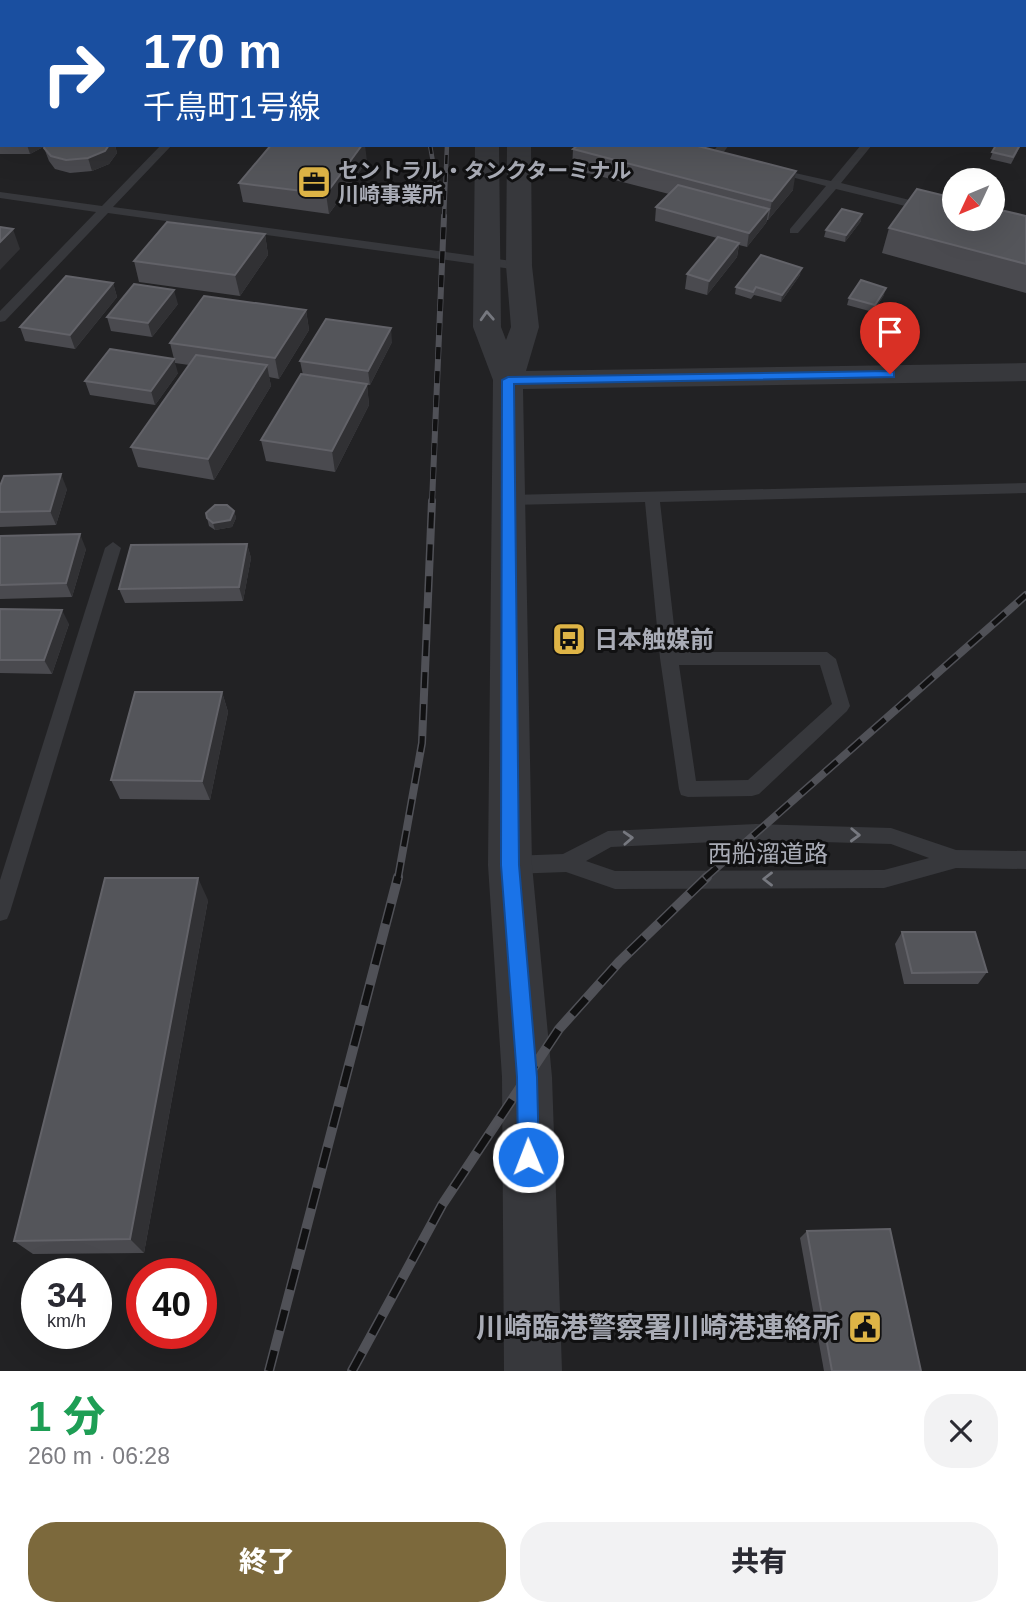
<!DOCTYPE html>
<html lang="ja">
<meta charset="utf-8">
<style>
body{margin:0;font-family:Helvetica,"Noto Sans JP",sans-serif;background:#f2f2f3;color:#2b2b33;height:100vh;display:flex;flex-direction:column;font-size:26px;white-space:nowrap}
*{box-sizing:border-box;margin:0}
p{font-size:23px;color:#7c7c81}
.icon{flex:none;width:38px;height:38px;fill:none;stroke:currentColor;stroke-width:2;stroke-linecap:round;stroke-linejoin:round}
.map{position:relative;height:1371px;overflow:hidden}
.side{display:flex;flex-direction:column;background:#fff;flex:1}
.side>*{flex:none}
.guide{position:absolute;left:0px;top:0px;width:1027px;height:147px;box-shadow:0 7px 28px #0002;background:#1a4fa0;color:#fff;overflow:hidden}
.needle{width:46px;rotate:226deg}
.fabs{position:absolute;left:942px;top:168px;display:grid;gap:14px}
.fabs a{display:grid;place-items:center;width:63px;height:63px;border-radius:50%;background:#fff;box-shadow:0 7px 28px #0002;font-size:35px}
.speed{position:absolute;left:21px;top:1258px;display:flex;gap:14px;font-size:35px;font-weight:700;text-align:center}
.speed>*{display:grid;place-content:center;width:91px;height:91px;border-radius:50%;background:#fff;box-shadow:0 7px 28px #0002;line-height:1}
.speed small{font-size:18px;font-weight:400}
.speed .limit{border:10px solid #d22;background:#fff;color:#111}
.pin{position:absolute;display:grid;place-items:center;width:60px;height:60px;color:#fff;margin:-72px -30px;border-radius:50% 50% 50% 0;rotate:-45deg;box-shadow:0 0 7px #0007}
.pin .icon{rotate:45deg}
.me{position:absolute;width:77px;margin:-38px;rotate:359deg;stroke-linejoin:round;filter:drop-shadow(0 0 5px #0008)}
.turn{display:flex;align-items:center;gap:24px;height:147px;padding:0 28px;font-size:32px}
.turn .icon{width:91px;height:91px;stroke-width:2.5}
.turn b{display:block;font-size:49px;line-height:60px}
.round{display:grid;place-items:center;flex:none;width:74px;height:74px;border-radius:28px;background:#f2f2f3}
.head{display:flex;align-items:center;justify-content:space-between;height:119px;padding:0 28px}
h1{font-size:42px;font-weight:800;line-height:52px;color:#1e9e55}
.action{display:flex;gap:14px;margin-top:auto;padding:14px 28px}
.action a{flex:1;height:80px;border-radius:28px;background:#7c693c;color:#fff;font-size:28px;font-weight:800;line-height:80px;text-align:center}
.action a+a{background:#f2f2f3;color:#2b2b33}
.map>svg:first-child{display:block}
</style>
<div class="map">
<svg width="1026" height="1371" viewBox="0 0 1026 1371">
<rect width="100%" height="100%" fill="#161617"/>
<path fill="#222224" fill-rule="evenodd" d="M0,0H1026V1371H0ZM2,2H1026V145H2ZM954,180H992V219H954ZM37,1274H96V1334H37ZM142,1274H201V1334H142Z"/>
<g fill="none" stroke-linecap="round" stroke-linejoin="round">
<g fill="#37383c" fill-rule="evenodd">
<path d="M677,0H686L676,2Z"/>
<path d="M971,0H979L970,2Z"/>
<path d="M1007,0H1015L1006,2Z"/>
<rect x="0" y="8" width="2" height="6"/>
<path d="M2,25V31L0,32V26Z"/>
<path d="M161,145H172L113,207L519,262L525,266L519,270L108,213L5,321L0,322V311L96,212L0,198V192L102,206Z"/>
<path d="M718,145H729L720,157H712L711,155Z"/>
<path d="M861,145H872L841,183L954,211V218L836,189L798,233H790V229L826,186L768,171V167L831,181Z"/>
<path d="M1026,483V493L660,502L677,652H827L836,659L850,706L847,711L759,794L752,796L688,797L681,795L679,789L660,658L645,502L509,505L501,500L509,495ZM679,665H820L832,704L748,780L696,781Z"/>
<path d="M113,542L121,548L10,912L7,919L0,921V880L105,548Z"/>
<path d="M756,824L891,828L956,850L1026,851V869L956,868L884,888L615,889L566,872L510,874L503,871L500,865L503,859L510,856L563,854L608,831ZM756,840L891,844L929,858L884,870L615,871L586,861L611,847Z"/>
</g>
<g fill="#37383c" fill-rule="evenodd">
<path d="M508,0H528L507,2Z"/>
<path d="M537,0H557L536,2Z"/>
<path d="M475,145H499L501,327L506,340L511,327L506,266L507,145H531L532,266L539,327L526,371L1026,363V381L523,389L532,865L552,1077L562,1371H504L502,1077L488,865L493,380L473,327Z"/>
</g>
<g stroke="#505157" stroke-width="4.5">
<g id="rail-far3">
<path d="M430,145L439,197"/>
<path d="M444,218L447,145"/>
</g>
</g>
<g stroke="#505157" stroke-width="6">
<path id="rail-far2" d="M432,503L444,216"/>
</g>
<g stroke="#505157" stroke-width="8">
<g id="rail-far1">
<path d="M398,878L422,743L432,501"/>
<path d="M705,878L1026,595"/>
</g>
</g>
<g stroke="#505157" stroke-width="10">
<g id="rail">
<path d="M269,1371L398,877"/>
<path d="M352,1371L442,1205L559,1029L619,962L707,877"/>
</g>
</g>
<use href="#rail-far3" stroke="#111112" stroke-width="2.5" stroke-dasharray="9" stroke-linecap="butt"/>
<use href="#rail-far2" stroke="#111112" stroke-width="4.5" stroke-dasharray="12" stroke-linecap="butt"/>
<use href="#rail-far1" stroke="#111112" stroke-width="5" stroke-dasharray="16" stroke-linecap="butt"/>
<use href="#rail" stroke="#111112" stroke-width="7" stroke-dasharray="21" stroke-linecap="butt"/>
</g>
<g fill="#4a4a4f">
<path d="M0,0H46L44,2H2V6H0Z"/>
<path d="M319,0H352L349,2H326Z"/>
<path d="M2,79V145H115L117,153L109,164L92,171L70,173L55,169L49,161L44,148L45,146L30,154H0V80Z"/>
<path d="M996,145H1021L1011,164L990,159Z"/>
<path d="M573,149L793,190L768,220H767L766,223L747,247L739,245L737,257L707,295L685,289L687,274L717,238L655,221L656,207L669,194L572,169Z"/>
<path d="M367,161L329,214L243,202L239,183Z"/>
<path d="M1026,216V293L882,253L889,228Z"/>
<path d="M861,221L845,242L824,237L826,230Z"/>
<path d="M265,234L268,255L240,296L139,282L134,261Z"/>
<path d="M800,275L781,302L754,295L751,299L735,294L736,287Z"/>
<path d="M113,283L117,297L75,349L25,341L20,327Z"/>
<path d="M884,295L873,312L847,305L849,298Z"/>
<path d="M178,304L152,337L111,331L107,317Z"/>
<path d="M306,310L309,330L279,379L269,377L271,386L214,480L138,467L131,447L189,365L175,363L170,343Z"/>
<path d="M392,342L370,385H367L369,405L335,472L266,461L261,440L303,375L300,361Z"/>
<path d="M178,373L155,405L90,395L85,381Z"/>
<path d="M67,489L56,525L0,527V512Z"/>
<path d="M234,511L236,518L232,527L215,530L209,526L207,518Z"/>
<path d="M0,536L86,549L72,597L0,599Z"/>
<path d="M247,544L251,558L243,601L125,603L119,589Z"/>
<path d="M0,609L69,624L52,674L0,673Z"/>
<path d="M222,692L228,712L210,800L120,799L111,780Z"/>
<path d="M208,900L144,1253L33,1254L14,1241Z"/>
<path d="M902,932L987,972L978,984H904L895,944Z"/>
<path d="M807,1231L921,1371H824L800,1238Z"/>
</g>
<g fill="#313134">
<path d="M32,0H46L44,2H32Z"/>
<path d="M27,145H47L30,154Z"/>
<path d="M109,145H115L117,153L109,164L92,171L88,158Z"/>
<path d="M362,145H365L367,161L329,214L326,194Z"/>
<path d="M796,171L793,190L768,220L772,201Z"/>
<path d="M769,209L766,223L747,247L749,233Z"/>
<path d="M862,214L861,221L845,242L846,235Z"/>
<path d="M13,229L20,249L0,270V242Z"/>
<path d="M265,234L268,255L240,296L235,275Z"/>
<path d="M739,243L737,257L707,295L709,281Z"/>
<path d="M802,268L800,275L781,302L782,295Z"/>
<path d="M113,283L117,297L75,349L70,335Z"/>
<path d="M886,288L884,295L873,312L875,305Z"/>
<path d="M174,290L178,304L152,337L148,323Z"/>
<path d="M306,310L309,330L279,379L275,358Z"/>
<path d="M391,328L392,342L370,385L368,371Z"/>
<path d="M174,359L178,373L155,405L151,391Z"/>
<path d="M267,365L271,386L214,480L208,459Z"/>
<path d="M367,384L369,405L335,472L332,451Z"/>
<path d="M61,474L67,489L56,525L50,511Z"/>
<path d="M234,511L236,518L232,527L215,530L213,523Z"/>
<path d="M80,534L86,549L72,597L66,583Z"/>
<path d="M247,544L251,558L243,601L239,587Z"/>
<path d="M62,610L69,624L52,674L44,660Z"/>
<path d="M222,692L228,712L210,800L202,781Z"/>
<path d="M198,878L208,900L144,1253L130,1239Z"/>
</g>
<g fill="#54555a" stroke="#626268" stroke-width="2">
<path d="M1,79H2V104H0Z"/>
<path d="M2,117V141H0V118Z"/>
<path d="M45,145H109L105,151L88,158L66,160L51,156L44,148Z"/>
<path d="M271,145H362L326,194L239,183Z"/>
<path d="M578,145H694L796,171L772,201L573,149Z"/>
<path d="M996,145H1020L1013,157L992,152Z"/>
<path d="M678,185L769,209L749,233L656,207Z"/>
<path d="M917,189L954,198V219H992V208L1026,216V264L889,228Z"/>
<path d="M842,209L862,214L846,235L826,230Z"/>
<path d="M167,222L265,234L235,275L134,261Z"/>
<path d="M0,227L13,229L0,242Z"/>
<path d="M718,237L739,243L709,281L687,274Z"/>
<path d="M761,255L802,268L782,295L756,287L753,292L736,287Z"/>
<path d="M66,276L113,283L70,335L20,327Z"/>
<path d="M861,280L886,288L875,305L849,298Z"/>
<path d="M134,284L174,290L148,323L107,317Z"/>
<path d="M204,296L306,310L275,358L170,343Z"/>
<path d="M326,319L391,328L368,371L300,361Z"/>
<path d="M110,349L174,359L151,391L85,381Z"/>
<path d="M196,355L267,365L208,459L131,447Z"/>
<path d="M301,374L367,384L332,451L261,440Z"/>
<path d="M61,474L50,511L0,512V486L4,476Z"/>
<path d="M215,505H227L234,511L230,520L213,523L207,518L206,513Z"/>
<path d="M80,534L66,583L0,585V536Z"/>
<path d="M247,544L239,587L119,589L131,545Z"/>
<path d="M0,609L62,610L44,660H0Z"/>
<path d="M135,692H222L202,781L111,780Z"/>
<path d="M105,878H198L130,1239L14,1241Z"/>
<path d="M902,932H975L987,972L912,973Z"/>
<path d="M890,1229L921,1371H832L807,1231Z"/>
</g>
<defs><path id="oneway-chevron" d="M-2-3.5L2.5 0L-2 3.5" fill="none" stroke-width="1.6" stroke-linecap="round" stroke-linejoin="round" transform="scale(1.75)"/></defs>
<g stroke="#76787f">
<use href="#oneway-chevron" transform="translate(487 316) rotate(-93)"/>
<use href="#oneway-chevron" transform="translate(855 835) rotate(2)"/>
<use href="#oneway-chevron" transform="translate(628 838) rotate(-3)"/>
<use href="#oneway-chevron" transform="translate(768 879) rotate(-180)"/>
</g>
<path fill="#1a73e8" stroke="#114b97" stroke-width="2" d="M890,371L894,372V377L514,384L519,865L537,1077L539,1157L536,1165L528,1168L521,1165L518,1157L517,1077L501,865L502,380L508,377Z"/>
<defs>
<g id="office-square" transform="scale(1.75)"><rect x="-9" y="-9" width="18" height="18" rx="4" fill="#deb446" stroke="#111112"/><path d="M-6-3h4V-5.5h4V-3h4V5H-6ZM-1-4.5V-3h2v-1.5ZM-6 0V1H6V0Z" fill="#111"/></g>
<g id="bus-square" transform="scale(1.75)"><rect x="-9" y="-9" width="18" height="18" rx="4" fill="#deb446" stroke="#111112"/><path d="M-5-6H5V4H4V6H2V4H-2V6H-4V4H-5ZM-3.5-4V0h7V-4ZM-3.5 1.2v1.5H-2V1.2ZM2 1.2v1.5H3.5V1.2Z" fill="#111"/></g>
<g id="civic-square" transform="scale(1.75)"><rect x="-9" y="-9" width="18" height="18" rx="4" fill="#deb446" stroke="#111112"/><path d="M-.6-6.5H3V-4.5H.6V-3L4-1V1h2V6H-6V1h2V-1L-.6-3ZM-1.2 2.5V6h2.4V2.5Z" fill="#111"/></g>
</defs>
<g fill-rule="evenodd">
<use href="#office-square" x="314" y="182"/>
<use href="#bus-square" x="569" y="639"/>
<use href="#civic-square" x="865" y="1327"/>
</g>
<g text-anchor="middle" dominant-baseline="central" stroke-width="6" stroke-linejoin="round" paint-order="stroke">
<g font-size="21" font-weight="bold" fill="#a9acb6" stroke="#111112" text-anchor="start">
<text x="338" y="170">セントラル・タンクターミナル<tspan x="338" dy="24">川崎事業所</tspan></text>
</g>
<g font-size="24" font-weight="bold" fill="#a9acb6" stroke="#111112" text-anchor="start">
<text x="594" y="639">日本触媒前</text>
</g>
<g font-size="24" fill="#a9acb6" stroke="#111112">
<text x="768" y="853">西船溜道路</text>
</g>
<g font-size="28" font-weight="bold" fill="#a9acb6" stroke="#111112" text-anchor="end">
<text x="840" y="1327">川崎臨港警察署川崎港連絡所</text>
</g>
</g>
</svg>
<div class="fabs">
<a><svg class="needle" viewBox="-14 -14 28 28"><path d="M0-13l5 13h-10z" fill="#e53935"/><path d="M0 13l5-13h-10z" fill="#7c7c81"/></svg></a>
</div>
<div class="speed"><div>34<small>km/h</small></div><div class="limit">40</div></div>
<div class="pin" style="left:890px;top:374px;background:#d93025"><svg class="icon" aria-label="arrive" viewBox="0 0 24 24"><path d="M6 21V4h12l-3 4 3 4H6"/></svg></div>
<svg class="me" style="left:528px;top:1157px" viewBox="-20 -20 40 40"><circle r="17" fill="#1a73e8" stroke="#fff" stroke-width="3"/><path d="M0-11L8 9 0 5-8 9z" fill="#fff"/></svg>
<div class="guide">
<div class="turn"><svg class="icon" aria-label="right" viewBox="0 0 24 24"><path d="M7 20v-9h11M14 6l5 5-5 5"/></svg><div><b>170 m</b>千鳥町1号線</div></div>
</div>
</div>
<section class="side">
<div class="head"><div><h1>1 分</h1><p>260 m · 06:28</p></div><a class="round"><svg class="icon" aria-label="close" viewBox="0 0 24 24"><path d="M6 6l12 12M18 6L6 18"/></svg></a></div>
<div class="action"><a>終了</a><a>共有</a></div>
</section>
